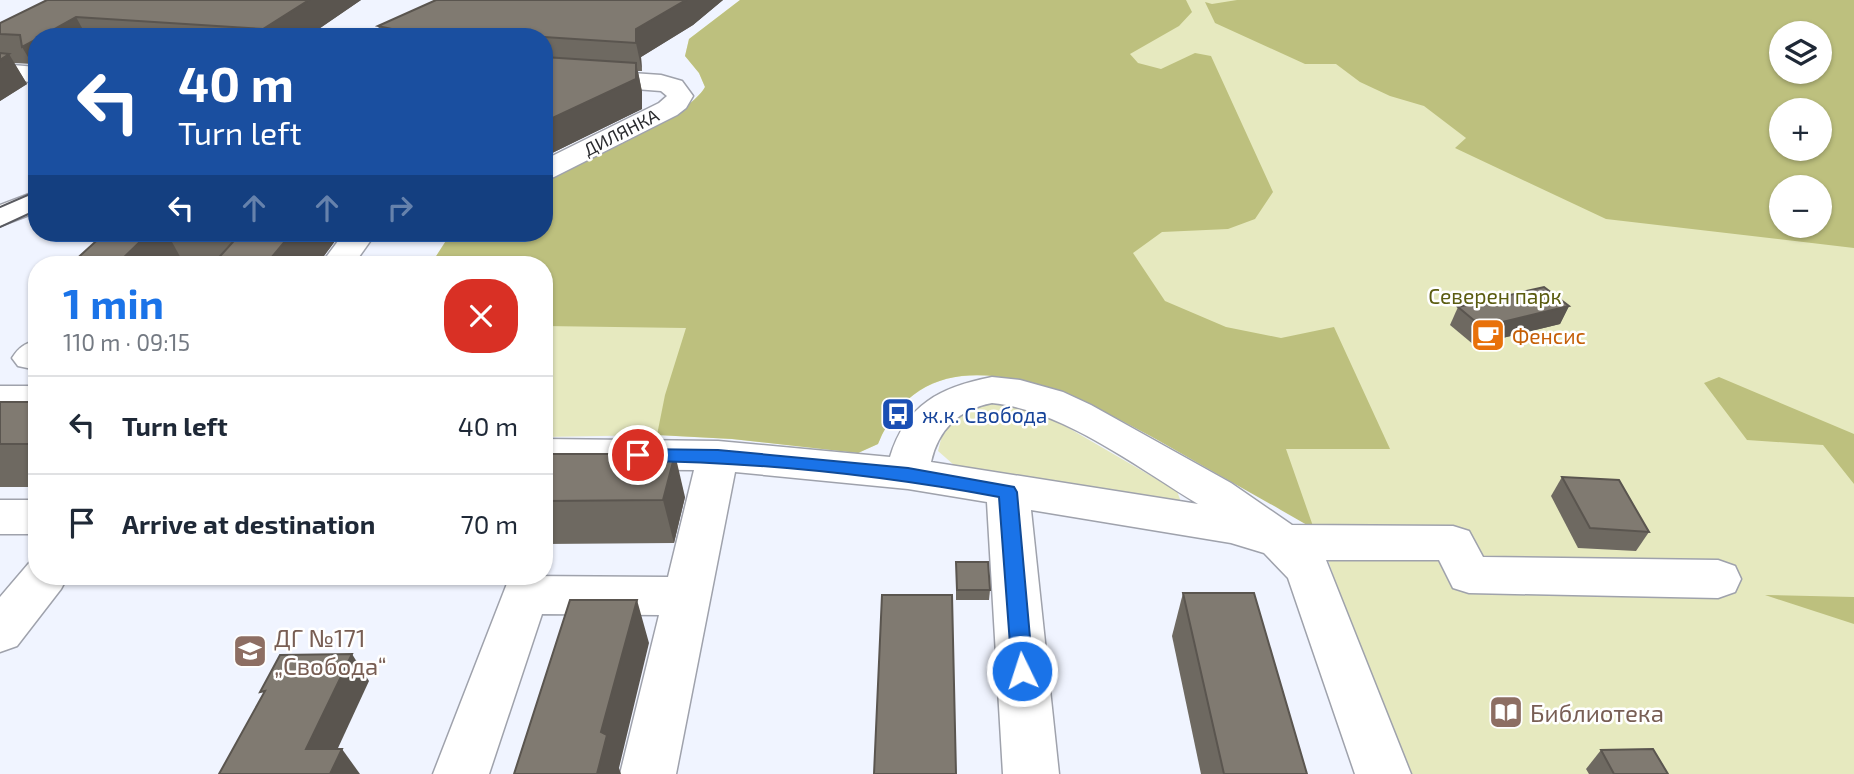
<!DOCTYPE html>
<meta charset="utf-8">
<style>
body{margin:0;font-family:"Exo 2",sans-serif;background:#f2f2f3;color:#1f2937;height:100vh;display:flex;flex-direction:column;font-size:26px;white-space:nowrap}
*{box-sizing:border-box;margin:0}
p{font-size:23px;color:#747a83}
.icon{flex:none;width:38px;height:38px;fill:none;stroke:currentColor;stroke-width:2;stroke-linecap:round;stroke-linejoin:round}
.map{position:relative;flex:1;overflow:hidden}
.drawer{position:absolute;left:28px;top:256px;width:525px;height:329px;display:flex;flex-direction:column;background:#fff;border-radius:28px;box-shadow:0 2px 5px #0004}
.drawer>*{flex:none}
.hud{position:absolute;left:28px;top:28px;width:525px;height:214px;border-radius:28px;box-shadow:0 2px 5px #0004;background:#1a4fa0;color:#fff;overflow:hidden}
.buttons{position:absolute;left:1769px;top:21px;display:grid;gap:14px}
.buttons a{display:grid;place-items:center;width:63px;height:63px;border-radius:50%;background:#fff;box-shadow:0 2px 5px #0004;font-size:35px}
.pin{position:absolute;display:grid;place-items:center;width:60px;height:60px;color:#fff;margin:-30px;border:4px solid #fff;border-radius:50%;box-shadow:0 2px 7px #0007}
.me{position:absolute;width:77px;margin:-38px;rotate:356deg;stroke-linejoin:round;filter:drop-shadow(0 0 5px #0008)}
.turn{display:flex;align-items:center;gap:24px;height:147px;padding:0 35px;font-size:32px}
.turn .icon{width:91px;height:91px;stroke-width:2.5}
.turn b{display:block;font-size:49px;line-height:60px}
.lanes{display:flex;align-items:center;height:66px;padding:0 35px;background:#0003;justify-content:center;gap:35px;direction:ltr}
.lanes .off{opacity:.35}
.round{display:grid;place-items:center;flex:none;width:74px;height:74px;border-radius:28px;background:#f2f2f3}
.headline{display:flex;align-items:center;justify-content:space-between;height:119px;padding:0 35px}
h1{font-size:42px;font-weight:700;line-height:52px;color:#1a73e8}
ul{padding:0;list-style:none}
li{display:flex;align-items:center;gap:21px;height:98px;padding:0 35px;border-top:2px solid #e0e1e3}
li div{flex:1}
li b{display:block;font-size:26px}
li em{font-style:normal}
.map>svg:first-child{display:block}
</style>
<div class="map">
<svg width="1854" height="774" viewBox="0 0 1854 774">
<rect width="100%" height="100%" fill="#f0f4ff"/>
<g fill="#e6e9bf" fill-rule="evenodd">
<path d="M740,0H1854V774H1408C1387,718 1365,662 1343,605C1336,585 1326,548 1315,531C1309,522 1233,483 1219,475C1132,426 939,296 878,444L858,453L732,439L657,435L544,437V264H431L451,233H544V181C580,163 688,118 705,87L699,73L685,56L689,39ZM1782,33H1820V72H1782ZM1782,110H1820V149H1782ZM1782,187H1820V226H1782Z"/>
<path d="M974,404H1006L1048,416L1177,491L1181,502H1162L954,465L938,451L944,427Z"/>
</g>
<g fill="#bdc07e" fill-rule="evenodd">
<path d="M740,0H1186L1192,12L1179,26L1130,54L1138,63L1161,69L1195,53L1211,56L1273,192L1255,219L1228,229L1162,232L1133,253L1165,301L1226,327L1281,338L1334,327L1390,449H1286L1314,529C1271,504 1227,480 1184,455C1100,408 934,308 878,444L858,453L732,439L657,435L665,395L686,328L544,326V264H431L451,233H544V181C580,163 688,118 705,87L699,73L685,56L689,39Z"/>
<path d="M1237,0H1854V248L1606,219L1455,148L1466,138L1424,106L1390,96L1360,82L1336,64H1305L1215,23L1205,2L1212,4ZM1782,33H1820V72H1782ZM1782,110H1820V149H1782ZM1782,187H1820V226H1782Z"/>
<path d="M1719,377L1854,434V484L1823,445L1747,440L1704,383Z"/>
<path d="M1765,595L1854,597V624Z"/>
</g>
<g fill="none" stroke-linecap="round" stroke-linejoin="round">
<g stroke="#9fa2ac" stroke-width="3">
<g id="minor">
<path d="M0,64L37,67V83L0,78Z"/>
<path d="M544,67L661,75L682,81L693,96L686,108L677,115L554,177L544,180V160L659,103L667,96L661,91L544,82Z"/>
<path d="M37,191V212L0,226V205Z"/>
<path d="M344,233H376L354,264H321Z"/>
<path d="M37,340V370L18,366L12,358C19,347 24,344 37,340Z"/>
<path d="M992,377L1020,380L1063,392L1091,405L1231,483L1292,525L1453,526L1469,531L1483,557L1718,560L1735,566L1741,579L1735,592L1718,598L1469,593L1453,588L1439,560H1326L1411,774H1355L1288,578L1264,553L1231,543L1031,510L1059,774H1003L987,502L908,489L735,472L676,774H620L659,615L542,614L489,774H433L508,581L525,576L668,577L694,470L544,469V439L718,441L890,457C906,404 941,387 992,377ZM992,403C1063,410 1137,467 1198,504L931,462C938,430 959,409 992,403Z"/>
<rect x="0" y="386" width="37" height="26"/>
<rect x="0" y="500" width="37" height="34"/>
<path d="M37,560V576H68L61,589L17,646L0,652V597L29,563Z"/>
</g>
</g>
<use href="#minor" fill="#fff" fill-rule="evenodd"/>
<g stroke="#595a60" stroke-width="2">
<path d="M372,37L398,25"/>
<path d="M0,207L37,191"/>
<path d="M0,227L37,210"/>
</g>
</g>
<g fill="#6e6961">
<path d="M47,0H361L307,37H37V72L32,64L14,63L27,84L0,101V23Z"/>
<path d="M436,0H723L693,25L641,57L642,71H638L642,92V109L544,157V37H382L378,26Z"/>
<path d="M105,233H341L318,264H213L215,261L183,262Z"/>
<path d="M1569,306L1560,324L1474,345L1450,325L1458,307Z"/>
<rect x="0" y="402" width="37" height="85"/>
<path d="M544,454L685,497L674,543L544,544Z"/>
<path d="M1562,477L1649,532L1636,551L1578,548L1551,496Z"/>
<path d="M956,572L990,590L989,600H956Z"/>
<path d="M1183,593L1307,774H1201L1172,636Z"/>
<path d="M1601,750L1668,774H1589L1586,769Z"/>
</g>
<g fill="#5a554f">
<path d="M309,0H361L307,37H267L263,29Z"/>
<path d="M686,0H723L693,25L641,57L642,71L636,43V29Z"/>
<path d="M76,17L87,37H40Z"/>
<path d="M37,39V72L22,47Z"/>
<path d="M9,54L27,84L0,101V60Z"/>
<path d="M636,63L642,92V109L544,157V122Z"/>
<path d="M149,233H167L183,262L180,264H117Z"/>
<path d="M292,233H341L318,264H266Z"/>
<path d="M1569,306L1560,324L1474,345L1482,327Z"/>
<path d="M37,439V449L33,444Z"/>
<path d="M675,454L685,497L674,543L663,500Z"/>
<path d="M637,600L649,643L619,768L621,774H597L601,732Z"/>
<path d="M352,654L369,681L326,774L306,749Z"/>
<path d="M342,749L360,774H330Z"/>
</g>
<g fill="#807a71" stroke="#5a554f" stroke-width="2">
<path d="M47,0H309L263,29L76,17L40,37H37V39L22,47L20,35L0,34V23Z"/>
<path d="M436,0H686L636,29V43L544,37H409L414,34L378,26Z"/>
<path d="M0,53L9,54L0,60Z"/>
<path d="M544,57L636,63V79L544,122Z"/>
<path d="M105,233H149L117,264H71Z"/>
<path d="M241,233H292L266,264H213Z"/>
<path d="M1544,287L1569,306L1482,327L1458,307Z"/>
<path d="M0,402H37V439L33,444H0Z"/>
<path d="M544,454H675L663,500L544,501Z"/>
<path d="M1562,477L1619,480L1649,532L1590,528Z"/>
<path d="M956,562H988L990,590H957Z"/>
<path d="M1183,593H1254L1307,774H1224Z"/>
<path d="M882,595H952L956,774H874Z"/>
<path d="M570,600H637L601,732L607,735L597,774H514Z"/>
<path d="M352,654L306,749H342L330,774H219L265,691L260,692L280,655Z"/>
<path d="M1653,749L1668,774H1614L1601,750Z"/>
</g>
<path fill="#1a73e8" stroke="#114b97" stroke-width="2" d="M638,449L718,450L908,468L1014,487L1017,492L1033,671L1030,678L1022,681L1015,678L1012,671L999,497C880,475 759,462 638,461L629,455Z"/>
<defs>
<g id="cafe-square" transform="scale(1.75)"><rect x="-9" y="-9" width="18" height="18" rx="4" fill="#e8710a" stroke="#fff"/><path d="M-5.5-4.5H6V0H3Q3 3.5 0 3.5H-2.5Q-5.5 3.5-5.5 0ZM3-3.2v2h1.7v-2ZM-6 4.5H4V6H-6Z" fill="#fff"/></g>
<g id="bus-square" transform="scale(1.75)"><rect x="-9" y="-9" width="18" height="18" rx="4" fill="#1a4fb4" stroke="#fff"/><path d="M-5-6H5V4H4V6H2V4H-2V6H-4V4H-5ZM-3.5-4V0h7V-4ZM-3.5 1.2v1.5H-2V1.2ZM2 1.2v1.5H3.5V1.2Z" fill="#fff"/></g>
<g id="school-square" transform="scale(1.75)"><rect x="-9" y="-9" width="18" height="18" rx="4" fill="#8d6e63" stroke="#fff"/><path d="M0-5L7-2L0 1L-7-2ZM-4 1L0 2.5L4 1V4Q0 6-4 4Z" fill="#fff"/></g>
<g id="library-square" transform="scale(1.75)"><rect x="-9" y="-9" width="18" height="18" rx="4" fill="#8d6e63" stroke="#fff"/><path d="M-6-4Q-3-5.5-.7-3.5V5Q-3 3-6 4ZM6-4Q3-5.5 .7-3.5V5Q3 3 6 4Z" fill="#fff"/></g>
</defs>
<g fill-rule="evenodd">
<use href="#cafe-square" x="1488" y="335"/>
<use href="#bus-square" x="898" y="414"/>
<use href="#school-square" x="250" y="651"/>
<use href="#library-square" x="1506" y="712"/>
</g>
<g text-anchor="middle" dominant-baseline="central" stroke-width="5" stroke-linejoin="round" paint-order="stroke">
<g font-size="18" fill="#292a2e" stroke="#fff">
<text transform="translate(621 132) rotate(-27)">ДИЛЯНКА</text>
</g>
<g font-size="21" fill="#5b5c10" stroke="#fff">
<text x="1495" y="295">Северен парк</text>
</g>
<g font-size="21" fill="#c56008" stroke="#fff" text-anchor="start">
<text x="1512" y="335">Фенсис</text>
</g>
<g font-size="21" fill="#164399" stroke="#fff" text-anchor="start">
<text x="922" y="414">ж.к. Свобода</text>
</g>
<g font-size="24" fill="#785e54" stroke="#fff" text-anchor="start">
<text x="274" y="637">ДГ №171<tspan x="274" dy="28">„Свобода“</tspan></text>
<text x="1530" y="712">Библиотека</text>
</g>
</g>
</svg>
<div class="buttons">
<a><svg class="icon" aria-label="layers" viewBox="0 0 24 24"><path d="M12 4l9 5-9 5-9-5zM3 14l9 5 9-5"/></svg></a>
<a>+</a>
<a>−</a>
</div>
<div class="pin" style="left:638px;top:455px;background:#d93025"><svg class="icon" aria-label="arrive" viewBox="0 0 24 24"><path d="M6 21V4h12l-3 4 3 4H6"/></svg></div>
<svg class="me" style="left:1022px;top:671px" viewBox="-20 -20 40 40"><circle r="17" fill="#1a73e8" stroke="#fff" stroke-width="3"/><path d="M0-11L8 9 0 5-8 9z" fill="#fff"/></svg>
<div class="hud">
<div class="turn"><svg class="icon" aria-label="left" viewBox="0 0 24 24"><path d="M17 20v-9H6M10 6l-5 5 5 5"/></svg><div><b>40 m</b>Turn left</div></div>
<div class="lanes"><svg class="icon" aria-label="left" viewBox="0 0 24 24"><path d="M17 20v-9H6M10 6l-5 5 5 5"/></svg><svg class="icon off" aria-label="ahead" viewBox="0 0 24 24"><path d="M12 20V5M6 11l6-6 6 6"/></svg><svg class="icon off" aria-label="ahead" viewBox="0 0 24 24"><path d="M12 20V5M6 11l6-6 6 6"/></svg><svg class="icon off" aria-label="right" viewBox="0 0 24 24"><path d="M7 20v-9h11M14 6l5 5-5 5"/></svg></div>
</div>
<section class="drawer">
<div class="headline"><div><h1>1 min</h1><p>110 m · 09:15</p></div><a class="round" style="background:#d93025;color:#fff"><svg class="icon" aria-label="close" viewBox="0 0 24 24"><path d="M6 6l12 12M18 6L6 18"/></svg></a></div>
<ul>
<li><svg class="icon" aria-label="left" viewBox="0 0 24 24"><path d="M17 20v-9H6M10 6l-5 5 5 5"/></svg><div><b>Turn left</b></div><em>40 m</em></li>
<li><svg class="icon" aria-label="arrive" viewBox="0 0 24 24"><path d="M6 21V4h12l-3 4 3 4H6"/></svg><div><b>Arrive at destination</b></div><em>70 m</em></li>
</ul>
</section>
</div>
